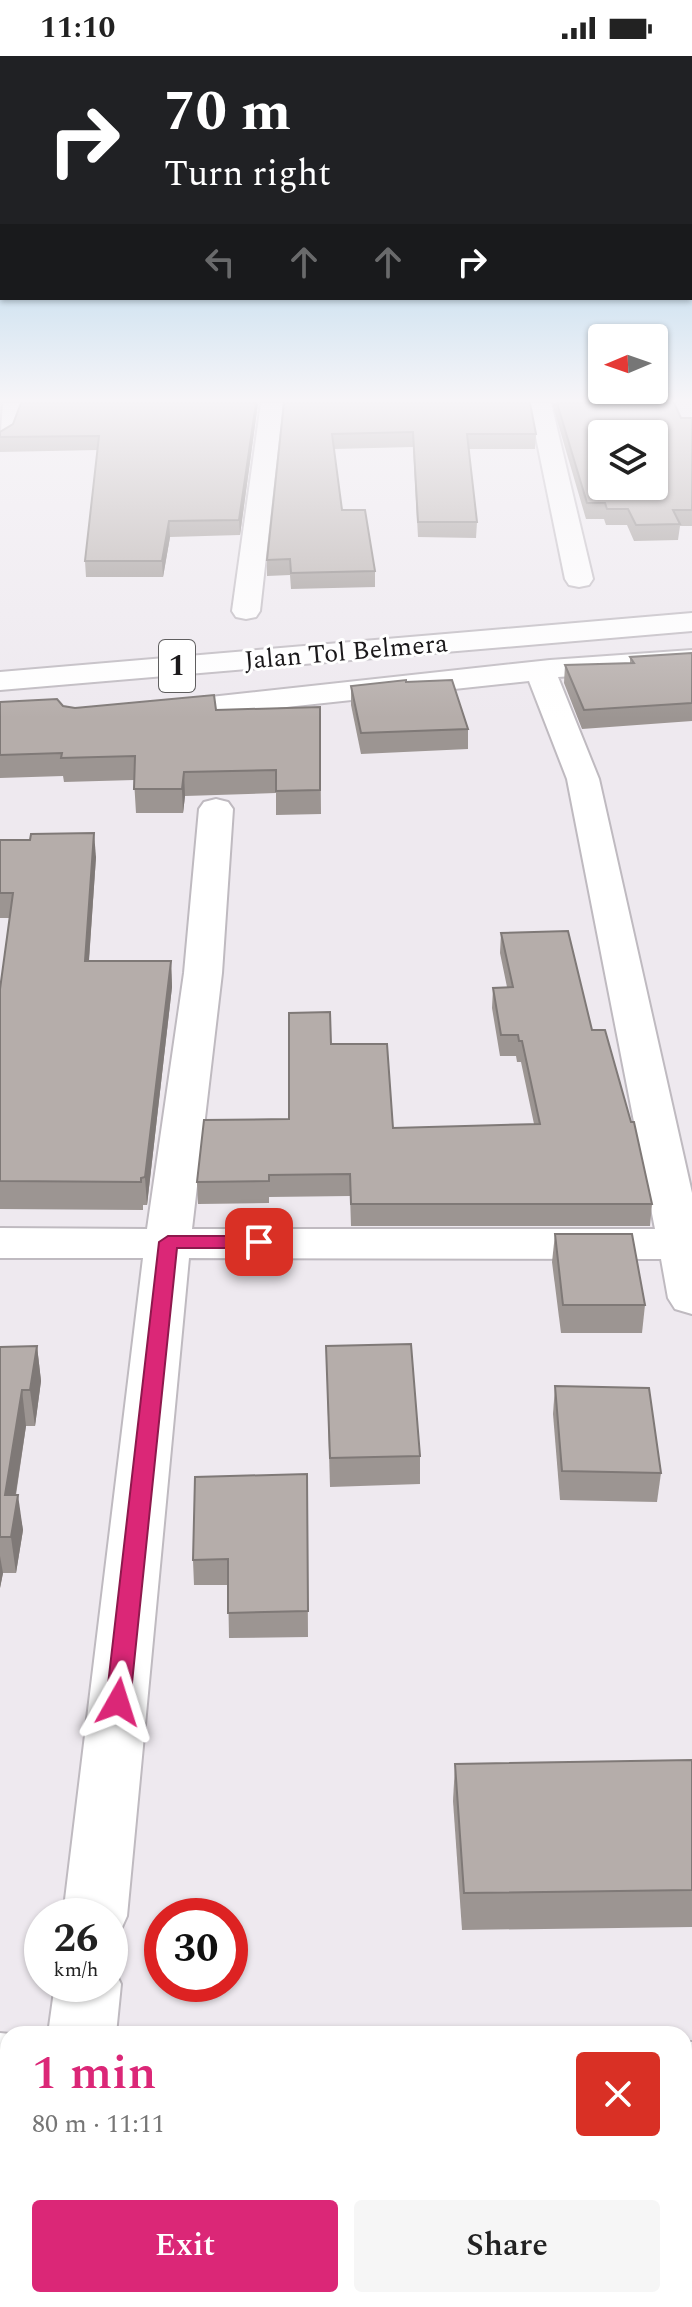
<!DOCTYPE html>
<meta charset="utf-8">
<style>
body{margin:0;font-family:Spectral,serif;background:#f6f6f6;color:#222;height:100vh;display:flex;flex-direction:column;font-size:30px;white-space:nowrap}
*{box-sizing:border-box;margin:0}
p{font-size:26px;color:#767676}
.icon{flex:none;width:44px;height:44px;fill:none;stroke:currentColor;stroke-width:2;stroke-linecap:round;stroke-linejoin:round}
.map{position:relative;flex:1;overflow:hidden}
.drawer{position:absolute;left:0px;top:1970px;width:692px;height:282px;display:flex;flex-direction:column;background:#fff;border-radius:24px 24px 0 0;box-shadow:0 2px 6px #0004}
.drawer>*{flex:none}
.hud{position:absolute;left:0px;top:0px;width:692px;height:244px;box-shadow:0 2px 6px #0004;background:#202124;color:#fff;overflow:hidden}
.needle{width:52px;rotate:268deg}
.fabs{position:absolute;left:588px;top:268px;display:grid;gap:16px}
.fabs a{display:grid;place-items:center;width:80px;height:80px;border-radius:8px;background:#fff;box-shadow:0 2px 6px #0004;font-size:40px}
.speed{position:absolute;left:24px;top:1842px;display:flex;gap:16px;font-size:40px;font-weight:700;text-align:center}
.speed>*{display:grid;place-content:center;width:104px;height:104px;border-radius:50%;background:#fff;box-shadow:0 2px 6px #0004;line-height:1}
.speed small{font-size:20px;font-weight:400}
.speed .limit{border:12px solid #d22;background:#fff;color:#111}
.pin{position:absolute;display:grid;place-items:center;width:68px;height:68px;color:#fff;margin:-34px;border-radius:16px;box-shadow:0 4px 12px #0006}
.me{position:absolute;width:88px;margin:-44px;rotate:6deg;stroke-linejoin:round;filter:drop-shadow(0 0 6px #0008)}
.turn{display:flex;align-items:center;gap:28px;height:168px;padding:0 32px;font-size:36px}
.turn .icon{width:104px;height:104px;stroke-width:2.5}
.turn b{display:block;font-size:56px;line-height:68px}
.lanes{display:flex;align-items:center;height:76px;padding:0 32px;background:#0003;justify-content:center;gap:40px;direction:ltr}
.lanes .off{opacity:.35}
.round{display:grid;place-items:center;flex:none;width:84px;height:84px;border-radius:8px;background:#f6f6f6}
.headline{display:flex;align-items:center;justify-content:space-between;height:136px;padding:0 32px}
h1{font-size:48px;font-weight:600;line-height:60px;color:#db2777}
.button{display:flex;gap:16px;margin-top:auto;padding:16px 32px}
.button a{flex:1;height:92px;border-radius:8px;background:#db2777;color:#fff;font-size:32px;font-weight:600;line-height:92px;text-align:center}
.button a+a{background:#f6f6f6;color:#222}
.status{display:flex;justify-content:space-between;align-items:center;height:56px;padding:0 40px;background:#fff;direction:ltr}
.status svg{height:22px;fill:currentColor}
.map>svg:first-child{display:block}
</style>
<div class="status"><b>11:10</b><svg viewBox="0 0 49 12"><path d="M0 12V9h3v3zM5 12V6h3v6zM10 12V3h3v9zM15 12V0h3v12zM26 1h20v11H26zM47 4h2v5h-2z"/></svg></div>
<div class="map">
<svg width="692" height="2251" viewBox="0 0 692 2251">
<rect width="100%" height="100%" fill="#eee9ef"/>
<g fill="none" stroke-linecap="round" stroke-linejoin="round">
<g stroke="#bfbac0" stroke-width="4">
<g id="street">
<path d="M3,347H25L12,381L8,386L0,388Z"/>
<path d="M261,347H283L260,555L256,561L246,563L236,561L232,555Z"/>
<path d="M529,347H551L593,523L589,529L579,531L569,529L565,523Z"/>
<path d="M692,594V612L558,621L599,723L692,1137V1258L675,1253L668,1242L661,1203L189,1202L127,1860L118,1880L110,1883V1860H63L143,1202H0V1172L147,1173L184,917L199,753L204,746L216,743L228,746L233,753L222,917L192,1173H655L567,723L529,625L155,665L144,663L139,656L144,649L155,647L550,604Z"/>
<path d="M110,1906L121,1928L116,1978H48L55,1928H110Z"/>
<path d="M0,1977L10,1978L8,2043H0Z"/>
<rect x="684" y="1986" width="8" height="66"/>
<path d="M14,2244H88L87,2251H13Z"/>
</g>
</g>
<g stroke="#bfbac0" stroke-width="4">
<path id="highway" d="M692,557V575L0,634V616Z"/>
</g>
<use href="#street" fill="#fff" fill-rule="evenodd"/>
<use href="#highway" fill="#fff" fill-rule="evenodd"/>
</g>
<g fill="#9c9592">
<path d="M258,347L240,479L170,481L163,521H86L85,505L98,394L0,396V376Z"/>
<path d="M284,347L536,378L535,393H468L477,466L476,482L418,481L413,391L334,393L342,454L375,515V531L291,533L290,519L267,520V504Z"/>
<path d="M552,347H674L681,362H692V470H680L678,484L634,485L627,469H606L604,463H586Z"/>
<path d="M692,597V665L582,673L564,627L565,609L630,607V601Z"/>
<path d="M406,626L468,673V693L361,698L351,649V630Z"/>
<path d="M0,646L75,652L216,654L320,651L321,758L276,759V737L185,740L183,757H136L134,724L64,726L63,720L0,722Z"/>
<path d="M0,784L96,801L89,905H171L172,931L147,1149H143V1154L0,1153V933L10,862H0Z"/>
<path d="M501,877L592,974L652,1148L650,1170H351L350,1140L269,1141V1147L198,1148L197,1126L289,1063L331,988L393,1072L534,1068L521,1006H517L516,1000H500L492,952L493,932L507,931L500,897Z"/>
<path d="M555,1178L645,1249L642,1277H561L552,1206Z"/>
<path d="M37,1290L41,1325L35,1370H26L16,1439L23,1474L16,1517H3L0,1532V1291Z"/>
<path d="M326,1290L420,1400V1428L330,1431Z"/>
<path d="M555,1330L661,1417L657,1446L560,1444L553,1358Z"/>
<path d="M307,1418L308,1581L229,1582L228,1529H194L193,1504Z"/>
<path d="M692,1704V1871L462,1874L453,1745L455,1708Z"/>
<path d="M684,2020L690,2027H692V2203L689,2215H684Z"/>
<path d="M190,2244H273V2251H191Z"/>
</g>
<g fill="#7f7977">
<path d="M256,347H258L240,479L239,464Z"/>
<path d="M169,465L170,481L163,521L162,505Z"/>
<path d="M184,716L185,740L183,757L182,733Z"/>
<path d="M94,777L96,801L87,931L85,905Z"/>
<path d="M171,905L172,931L147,1149L145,1121Z"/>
<path d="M37,1290L41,1325L35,1370L30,1334Z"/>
<path d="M22,1334L26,1370L10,1475L5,1439Z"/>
<path d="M18,1439L23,1474L16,1517L11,1481Z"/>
<path d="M0,1500L3,1517L0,1532Z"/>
</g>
<g fill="#b5adaa" stroke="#7f7977" stroke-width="2" fill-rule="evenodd">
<path d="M21,347H256L239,464L169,465L162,505H85L99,380L0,381V376L13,368Z"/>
<path d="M284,347H530L536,378H467L477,466H418L413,376L332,378L342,454H365L375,515L291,517L290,503L267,504Z"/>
<path d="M557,347H674L681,362H692V454H673L680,468L636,469L628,453H607L605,447H587ZM602,378H654V430H602Z"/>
<path d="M692,597V647L584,654L565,609L634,607L630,601Z"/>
<path d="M406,624V626L452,624L468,673L361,677L351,630Z"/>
<path d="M214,639L216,654L320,651V734L276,735V714L184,716L182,733H134L135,700L61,702L62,697L0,699V646L57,643L63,650L75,652Z"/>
<path d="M94,777L85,905H171L145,1121L141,1122V1126L0,1125V933L13,837H0V784H30L31,778Z"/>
<path d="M568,875L592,974H605L631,1066H634L652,1148H351L350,1118L269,1119V1125L197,1126L204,1064L289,1063V957L330,956L331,988H387L393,1072L540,1068L522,985H519L518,979H501L493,932L513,931L501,877Z"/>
<path d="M555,1178H632L645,1249H563Z"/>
<path d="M411,1288L420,1400L330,1402L326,1290Z"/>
<path d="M37,1290L30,1334H22L5,1439H18L11,1481H0V1291Z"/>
<path d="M555,1330L649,1332L661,1417L562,1415Z"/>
<path d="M307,1418L308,1555L228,1557V1503L193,1504L195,1421Z"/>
<path d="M692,1704V1834L464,1837L455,1708Z"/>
<path d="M684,2020H686L690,2027H692V2188H684Z"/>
<path d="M354,2244H444L445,2251H355Z"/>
</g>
<linearGradient id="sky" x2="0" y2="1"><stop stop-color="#7ebde2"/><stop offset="0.52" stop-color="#f7f5f8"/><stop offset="1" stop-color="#f7f5f8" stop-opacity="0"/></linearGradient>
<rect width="692" height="662" fill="url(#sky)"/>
<path fill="#db2777" stroke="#8e194d" stroke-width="2" d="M168,1180H259L268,1186L259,1192H177L130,1646L127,1653L118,1655L110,1653L106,1646L159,1186Z"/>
<g text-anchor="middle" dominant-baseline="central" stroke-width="6" stroke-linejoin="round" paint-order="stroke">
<g font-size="26" fill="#1b191b" stroke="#fff">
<text transform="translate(346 596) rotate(-5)">Jalan Tol Belmera</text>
</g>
<rect fill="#fff" stroke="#5f5e5f" stroke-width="2" x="159" y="584" width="36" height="52" rx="6"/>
<g font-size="30" font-weight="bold" fill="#1b191b">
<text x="177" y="610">1</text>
</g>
</g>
</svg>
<div class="fabs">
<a><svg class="needle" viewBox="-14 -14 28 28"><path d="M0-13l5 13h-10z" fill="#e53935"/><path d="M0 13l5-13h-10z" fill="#767676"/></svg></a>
<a><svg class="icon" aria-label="layers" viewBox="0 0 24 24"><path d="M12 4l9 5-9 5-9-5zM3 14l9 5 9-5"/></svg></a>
</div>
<div class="speed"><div>26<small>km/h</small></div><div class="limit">30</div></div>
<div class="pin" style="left:259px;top:1186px;background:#d93025"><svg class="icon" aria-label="arrive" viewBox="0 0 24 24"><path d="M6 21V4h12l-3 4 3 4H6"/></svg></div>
<svg class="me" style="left:118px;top:1646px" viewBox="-20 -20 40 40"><path d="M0-17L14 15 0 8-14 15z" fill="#db2777" stroke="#fff" stroke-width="4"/></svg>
<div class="hud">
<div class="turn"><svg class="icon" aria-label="right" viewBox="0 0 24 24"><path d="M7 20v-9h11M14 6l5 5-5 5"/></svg><div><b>70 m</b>Turn right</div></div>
<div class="lanes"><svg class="icon off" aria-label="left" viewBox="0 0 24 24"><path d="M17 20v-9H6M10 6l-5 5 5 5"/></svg><svg class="icon off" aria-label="ahead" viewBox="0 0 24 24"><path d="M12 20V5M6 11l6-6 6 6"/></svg><svg class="icon off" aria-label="ahead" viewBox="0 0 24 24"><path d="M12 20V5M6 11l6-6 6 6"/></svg><svg class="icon" aria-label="right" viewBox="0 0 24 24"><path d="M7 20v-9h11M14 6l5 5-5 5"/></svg></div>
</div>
<section class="drawer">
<div class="headline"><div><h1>1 min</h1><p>80 m · 11:11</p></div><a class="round" style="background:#d93025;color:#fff"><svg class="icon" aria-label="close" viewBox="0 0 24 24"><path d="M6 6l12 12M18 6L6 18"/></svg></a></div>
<div class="button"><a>Exit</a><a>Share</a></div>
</section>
</div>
